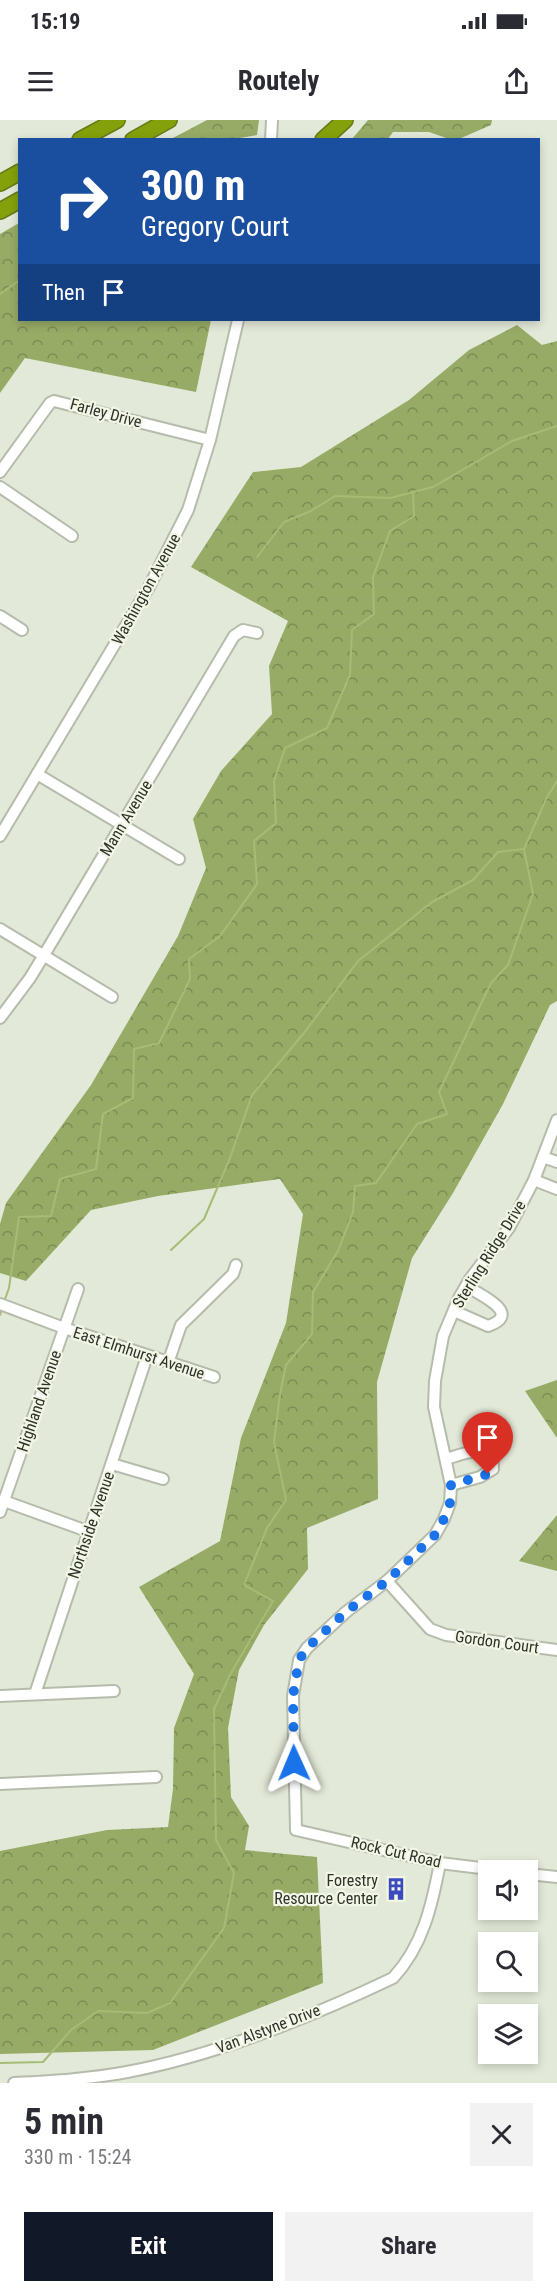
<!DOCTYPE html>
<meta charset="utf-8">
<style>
body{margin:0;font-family:"Roboto Condensed",sans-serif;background:#f2f2f3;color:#2b2b33;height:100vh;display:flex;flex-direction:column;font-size:22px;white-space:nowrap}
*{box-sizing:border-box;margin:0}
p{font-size:20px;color:#7c7c81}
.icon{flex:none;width:33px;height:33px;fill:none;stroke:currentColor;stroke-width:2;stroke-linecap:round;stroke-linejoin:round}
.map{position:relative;height:1963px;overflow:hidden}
.drawer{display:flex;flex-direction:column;background:#fff;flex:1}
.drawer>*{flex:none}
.hud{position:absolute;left:18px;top:18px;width:522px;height:183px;border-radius:0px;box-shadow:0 3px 9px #0003;background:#1a4fa0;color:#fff;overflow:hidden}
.buttons{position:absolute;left:478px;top:1740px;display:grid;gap:12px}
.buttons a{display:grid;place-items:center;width:60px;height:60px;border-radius:0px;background:#fff;box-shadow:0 3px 9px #0003;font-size:30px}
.pin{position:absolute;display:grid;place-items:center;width:51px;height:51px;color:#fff;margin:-62px -26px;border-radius:50% 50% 50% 0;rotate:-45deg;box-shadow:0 0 6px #0007}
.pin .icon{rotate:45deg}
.me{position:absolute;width:66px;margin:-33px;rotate:359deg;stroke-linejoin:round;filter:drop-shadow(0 0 4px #0008)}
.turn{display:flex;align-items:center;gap:21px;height:126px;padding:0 24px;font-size:27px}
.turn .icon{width:78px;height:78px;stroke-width:2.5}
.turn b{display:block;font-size:42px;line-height:51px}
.then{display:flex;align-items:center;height:57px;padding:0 24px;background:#0003;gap:12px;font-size:22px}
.round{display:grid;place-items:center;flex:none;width:63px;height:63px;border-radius:0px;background:#f2f2f3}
.headline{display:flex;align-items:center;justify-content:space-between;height:102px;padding:0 24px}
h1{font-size:36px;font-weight:700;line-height:45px}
.primary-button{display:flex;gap:12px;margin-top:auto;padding:12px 24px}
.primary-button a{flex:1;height:69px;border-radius:0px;background:#111827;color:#fff;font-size:24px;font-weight:700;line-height:69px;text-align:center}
.primary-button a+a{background:#f2f2f3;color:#2b2b33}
.status{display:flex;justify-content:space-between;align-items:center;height:42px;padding:0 30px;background:#fff;direction:ltr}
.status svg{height:16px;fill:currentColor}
header{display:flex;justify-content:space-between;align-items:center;height:78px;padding:0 24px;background:#fff;font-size:27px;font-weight:700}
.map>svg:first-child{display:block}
</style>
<div class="status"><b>15:19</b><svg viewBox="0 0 49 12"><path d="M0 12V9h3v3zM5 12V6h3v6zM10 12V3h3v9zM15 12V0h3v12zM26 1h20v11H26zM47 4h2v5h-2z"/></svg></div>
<header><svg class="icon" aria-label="menu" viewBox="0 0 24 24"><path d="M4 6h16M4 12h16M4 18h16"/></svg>Routely<svg class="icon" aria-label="share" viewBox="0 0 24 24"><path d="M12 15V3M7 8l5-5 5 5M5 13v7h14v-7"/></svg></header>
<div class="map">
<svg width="557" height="1963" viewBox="0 0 557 1963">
<defs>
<pattern id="forest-crowns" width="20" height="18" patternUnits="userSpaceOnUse" patternTransform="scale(1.5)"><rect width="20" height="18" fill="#97ab66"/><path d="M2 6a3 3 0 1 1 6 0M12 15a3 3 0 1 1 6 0" fill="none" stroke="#7c8c54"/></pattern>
</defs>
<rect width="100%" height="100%" fill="#e3e9d8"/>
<g fill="url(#forest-crowns)">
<path d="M207,0H259L257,15L234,19H171Z"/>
<path d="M368,0H492L491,5L459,19H449L429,12H393L388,19H352Z"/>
<path d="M19,103L20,200H211L196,272L25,238L0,273V114Z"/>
<path d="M517,205L542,225L557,221V881L550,885L503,984L453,1073L412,1138L377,1262L378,1379L307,1408L308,1449L264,1505L239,1550L228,1608L231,1677L249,1706L245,1730L317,1737L323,1863L153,1930L0,1934V1731L107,1710L168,1707L173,1669L174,1608L194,1554L139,1467L220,1421L241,1318L286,1203L303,1094L280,1059L158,1076L91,1090L26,1161L0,1153V1104L6,1083L91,965L178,816L206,748L193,699L221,651L272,594L269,546L288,501L191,447L253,352L301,347L409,280L469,230Z"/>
<path d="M557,1260V1318L525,1271Z"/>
<path d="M557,1395V1451L519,1441Z"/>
</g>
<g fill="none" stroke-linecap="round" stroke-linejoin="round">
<g stroke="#a6bb75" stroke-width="2">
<path d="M0,174L20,160"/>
<path d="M257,437L284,402L311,391L335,376L390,378L433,367L512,321L557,306"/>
<path d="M171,1130L204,1099L230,1038L252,975L304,913L358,841L432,782L473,760L498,732L524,729"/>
<path d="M4,1182L9,1168L19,1097L51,1096L60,1059L96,1049L103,994L133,978L134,929L159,923L190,859L189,839L220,816L257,764L254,721L276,703L274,661L285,628L327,608L350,555L352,510L374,494L373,457L390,411L414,396L413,373"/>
<path d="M0,1195L2,1188"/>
<path d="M0,1943L43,1942L71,1910L98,1891L147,1893L170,1883L224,1808L234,1753L216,1720L214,1589L231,1553L273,1481L244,1465L267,1408L286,1380L274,1322L280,1274L286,1245L312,1214L313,1172L338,1131L353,1092L355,1066L376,1063L417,1004L447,994L439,972L491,863L508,845L533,774L524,729L547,677L557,661"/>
</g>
<g stroke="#b6bcab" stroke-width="14">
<g id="minor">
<path d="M271,20L272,0"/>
<path d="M0,352L50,283L54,281L210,320"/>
<path d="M0,367L72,416"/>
<path d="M0,496L22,510"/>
<path d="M37,654L179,739"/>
<path d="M0,716L149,467L188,390L210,320L238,200"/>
<path d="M0,809L112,877"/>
<path d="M0,898L30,858L44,835L234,516L243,510L257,513"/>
<path d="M543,1037L557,1042"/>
<path d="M534,1060L557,1069"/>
<path d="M0,1184L64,1208L214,1257"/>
<path d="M454,1191L488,1206C524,1194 479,1174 466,1166"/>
<path d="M168,1243L181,1205L233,1154L236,1145"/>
<path d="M446,1339C463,1334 494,1320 493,1349L480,1357L451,1365"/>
<path d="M112,1344L163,1359"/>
<path d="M4,1381L87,1411"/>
<path d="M0,1392L78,1169"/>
<path d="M387,1461L430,1509L446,1515L557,1530"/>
<path d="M35,1574L147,1236"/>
<path d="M0,1576L114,1571"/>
<path d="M0,1664L156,1657"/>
<path d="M497,1750L440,1743L296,1710L293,1576L299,1540L307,1528L346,1492L387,1461L435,1415L444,1399L450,1383L451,1365L434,1287L435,1261L443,1216L459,1178L470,1159L509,1108L534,1060L557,1000"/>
<path d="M528,1754L557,1757"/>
<path d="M14,1963C52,1961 90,1959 127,1952C217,1935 311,1897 393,1858C423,1826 432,1785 440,1743"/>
</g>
</g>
<g stroke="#667a16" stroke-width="18">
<g id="highway">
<path d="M80,20L117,0"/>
<path d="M133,20L169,0"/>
<path d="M323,20L345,0"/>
<path d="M0,63L20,52"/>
<path d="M0,91L20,80"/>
</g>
</g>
<use href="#minor" stroke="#fff" stroke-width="10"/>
<use href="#highway" stroke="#84a10b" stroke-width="15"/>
</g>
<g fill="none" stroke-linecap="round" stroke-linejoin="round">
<path stroke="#1a73e8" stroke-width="10" stroke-dasharray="0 18" d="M294,1643L293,1576L299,1540L307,1528L346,1492L387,1461L435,1415L444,1399L450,1383L451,1365L488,1354"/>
</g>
<defs>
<g id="building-bare" transform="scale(1.8)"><path d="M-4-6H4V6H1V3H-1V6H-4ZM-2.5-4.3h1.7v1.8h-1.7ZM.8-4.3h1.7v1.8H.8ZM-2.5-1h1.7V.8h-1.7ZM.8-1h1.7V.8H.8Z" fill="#3b4abd" stroke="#f1f6e5" stroke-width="2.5" paint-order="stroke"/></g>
</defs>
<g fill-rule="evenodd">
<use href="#building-bare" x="396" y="1769"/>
</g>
<g text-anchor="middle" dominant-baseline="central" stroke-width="4.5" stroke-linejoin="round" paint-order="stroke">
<g font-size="16" fill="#2f312a" stroke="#f1f6e5">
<text transform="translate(106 293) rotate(15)">Farley Drive</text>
<text transform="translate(146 469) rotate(-61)">Washington Avenue</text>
<text transform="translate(126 698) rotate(-59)">Mann Avenue</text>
<text transform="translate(489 1134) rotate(-58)">Sterling Ridge Drive</text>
<text transform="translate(139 1233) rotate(18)">East Elmhurst Avenue</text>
<text transform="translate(39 1281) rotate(-71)">Highland Avenue</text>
<text transform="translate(91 1405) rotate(-71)">Northside Avenue</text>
<text transform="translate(497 1522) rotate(8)">Gordon Court</text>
<text transform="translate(396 1732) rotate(13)">Rock Cut Road</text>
<text transform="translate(268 1909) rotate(-21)">Van Alstyne Drive</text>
</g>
<g font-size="16" fill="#2f312a" stroke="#f1f6e5" text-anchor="end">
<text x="378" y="1760">Forestry<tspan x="378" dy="18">Resource Center</tspan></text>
</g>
</g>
</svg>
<div class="buttons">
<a><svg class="icon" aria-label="sound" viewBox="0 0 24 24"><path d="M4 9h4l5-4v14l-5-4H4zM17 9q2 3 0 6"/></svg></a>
<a><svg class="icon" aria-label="search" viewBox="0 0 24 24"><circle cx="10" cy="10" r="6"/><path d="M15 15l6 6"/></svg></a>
<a><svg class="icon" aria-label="layers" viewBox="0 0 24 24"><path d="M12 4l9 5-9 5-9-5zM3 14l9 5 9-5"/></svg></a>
</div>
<div class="pin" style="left:488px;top:1354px;background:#d93025"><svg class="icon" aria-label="arrive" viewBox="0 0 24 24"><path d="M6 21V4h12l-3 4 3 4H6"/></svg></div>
<svg class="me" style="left:294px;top:1643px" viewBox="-20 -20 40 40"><path d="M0-17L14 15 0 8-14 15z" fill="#1a73e8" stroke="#fff" stroke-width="4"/></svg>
<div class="hud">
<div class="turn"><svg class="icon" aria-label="right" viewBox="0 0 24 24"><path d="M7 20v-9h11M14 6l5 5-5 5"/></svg><div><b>300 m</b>Gregory Court</div></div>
<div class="then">Then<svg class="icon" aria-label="arrive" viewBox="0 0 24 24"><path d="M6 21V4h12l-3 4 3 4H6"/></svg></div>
</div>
</div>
<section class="drawer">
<div class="headline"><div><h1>5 min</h1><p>330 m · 15:24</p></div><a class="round"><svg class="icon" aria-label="close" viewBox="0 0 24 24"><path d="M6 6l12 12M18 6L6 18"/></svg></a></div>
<div class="primary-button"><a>Exit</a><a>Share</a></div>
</section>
